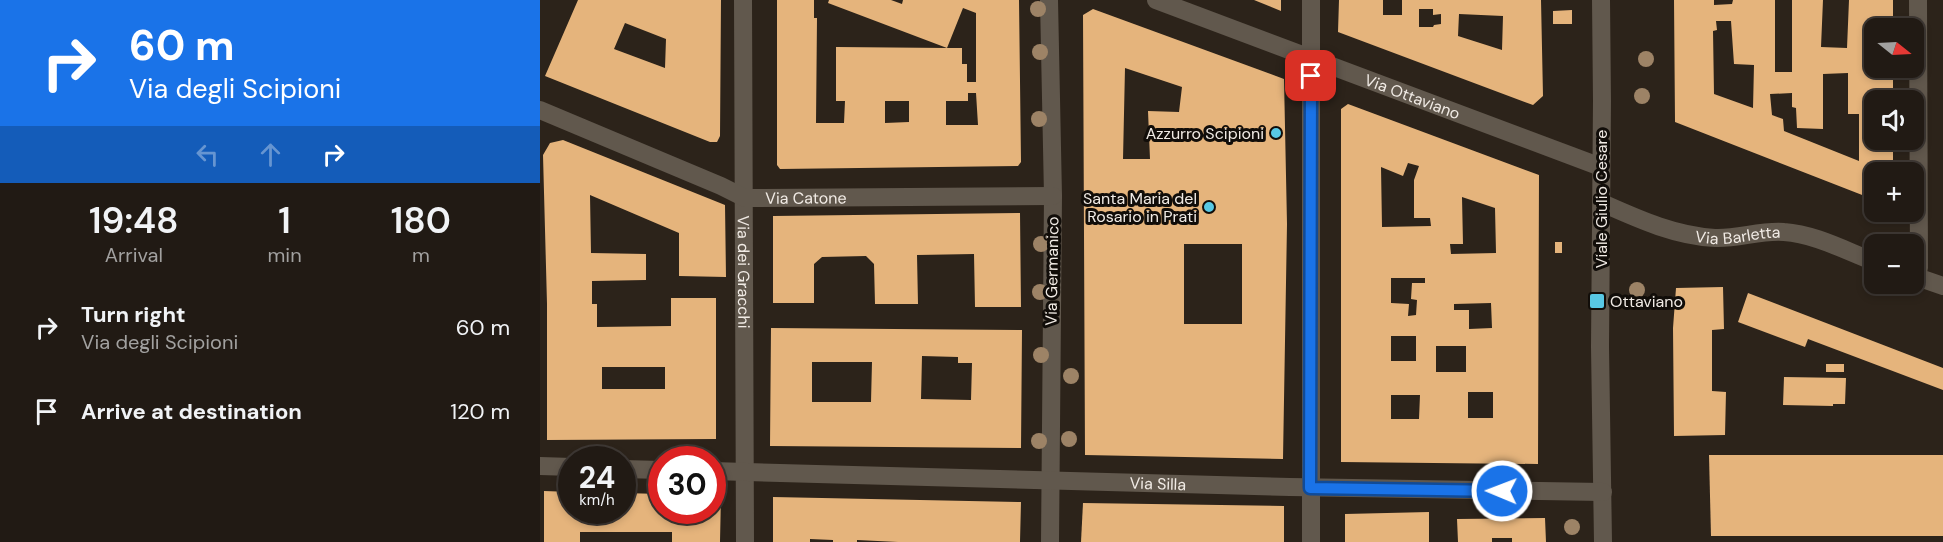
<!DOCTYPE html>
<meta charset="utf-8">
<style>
body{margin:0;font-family:"DM Sans",sans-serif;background:#29231d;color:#f1f3f6;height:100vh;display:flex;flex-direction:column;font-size:22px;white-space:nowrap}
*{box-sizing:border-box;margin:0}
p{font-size:20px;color:#a2a1a0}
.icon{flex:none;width:33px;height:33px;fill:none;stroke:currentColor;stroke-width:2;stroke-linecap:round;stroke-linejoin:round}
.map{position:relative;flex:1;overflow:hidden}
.details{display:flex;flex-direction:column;background:#211a14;width:540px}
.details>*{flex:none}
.hud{background:#1a73e8;color:#fff;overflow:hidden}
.needle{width:39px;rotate:108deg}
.controls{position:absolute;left:1324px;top:18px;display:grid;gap:12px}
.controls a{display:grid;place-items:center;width:60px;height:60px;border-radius:12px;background:#211a14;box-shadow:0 3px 9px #0003,0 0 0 2px #3e3834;font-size:30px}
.speed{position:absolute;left:18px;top:446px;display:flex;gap:12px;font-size:30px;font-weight:700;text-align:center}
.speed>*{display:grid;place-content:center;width:78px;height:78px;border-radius:50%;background:#211a14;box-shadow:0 3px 9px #0003,0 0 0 2px #3e3834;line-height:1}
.speed small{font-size:15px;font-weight:400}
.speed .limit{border:9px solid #d22;background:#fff;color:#111}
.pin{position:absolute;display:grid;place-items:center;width:51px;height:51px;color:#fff;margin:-26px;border-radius:12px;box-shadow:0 3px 9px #0006}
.me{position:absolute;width:66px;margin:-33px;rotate:271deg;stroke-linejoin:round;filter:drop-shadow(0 0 4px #0008)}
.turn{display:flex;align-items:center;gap:21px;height:126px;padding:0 30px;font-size:27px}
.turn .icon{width:78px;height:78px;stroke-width:2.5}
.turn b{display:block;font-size:42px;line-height:51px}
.lanes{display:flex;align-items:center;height:57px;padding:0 30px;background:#0003;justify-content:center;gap:30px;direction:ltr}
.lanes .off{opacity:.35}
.eta{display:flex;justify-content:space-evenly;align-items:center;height:102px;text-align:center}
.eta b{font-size:36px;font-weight:600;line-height:42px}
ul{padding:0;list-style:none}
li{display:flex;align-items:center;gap:18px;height:84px;padding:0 30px}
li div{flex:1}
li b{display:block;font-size:22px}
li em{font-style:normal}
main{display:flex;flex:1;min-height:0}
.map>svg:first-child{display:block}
</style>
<main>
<section class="details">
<div class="hud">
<div class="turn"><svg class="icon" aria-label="right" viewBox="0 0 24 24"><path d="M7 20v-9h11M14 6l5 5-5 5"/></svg><div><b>60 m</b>Via degli Scipioni</div></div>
<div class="lanes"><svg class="icon off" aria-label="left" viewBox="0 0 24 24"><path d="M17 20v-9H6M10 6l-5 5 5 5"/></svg><svg class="icon off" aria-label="ahead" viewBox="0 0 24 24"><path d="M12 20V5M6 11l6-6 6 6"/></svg><svg class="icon" aria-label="right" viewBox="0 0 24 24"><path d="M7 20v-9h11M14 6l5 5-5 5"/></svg></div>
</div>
<div class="eta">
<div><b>19:48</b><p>Arrival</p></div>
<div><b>1</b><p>min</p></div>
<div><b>180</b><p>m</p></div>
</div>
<ul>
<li><svg class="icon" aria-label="right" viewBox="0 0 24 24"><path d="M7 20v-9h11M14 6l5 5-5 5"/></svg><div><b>Turn right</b><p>Via degli Scipioni</p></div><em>60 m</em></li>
<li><svg class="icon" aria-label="arrive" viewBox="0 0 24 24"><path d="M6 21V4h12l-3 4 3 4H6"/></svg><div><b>Arrive at destination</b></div><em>120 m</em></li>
</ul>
</section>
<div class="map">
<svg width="1403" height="542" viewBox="0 0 1403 542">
<rect width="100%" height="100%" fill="#2c231a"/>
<g fill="#e5b47c" fill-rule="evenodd">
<path d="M38,0H181L180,136L177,142H170L5,76ZM85,23L126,39L125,68L74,49Z"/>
<path d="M237,0H274V18H277L276,123H304L305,101H296V47L407,48L288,3L289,0H351L362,4L363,0H479L481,162L478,166L240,169L237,165ZM423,8L436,13V82H427V64H422V48H407ZM428,93H436L438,125H406V101H428ZM345,101H369V122L345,123Z"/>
<path d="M714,0H741V11Z"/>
<path d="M799,0H843V15H862V0H1001L1003,96L993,105L798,32ZM879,9H893V15L901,14V24L894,25L893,27H879ZM919,14L963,16L962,50L918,36Z"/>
<path d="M1134,0H1174V5L1192,4L1193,0H1235V72H1252V0H1283L1281,47L1307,48L1309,0H1353V28H1335V68H1353V100H1335V140H1353V172H1335V200L1135,122ZM1176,21H1191L1194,64L1214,65L1213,108L1174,94L1173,31L1177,30ZM1308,73V114H1319V161L1244,131L1243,119L1232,115L1230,94L1252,93V107L1256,108L1257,128L1283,129V74Z"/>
<path d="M553,9L744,79L747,224L743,459L545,455L543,15ZM585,68L642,87L639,112L608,111L610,159H583ZM644,244H702V324H644Z"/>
<path d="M1032,10V24H1013V11Z"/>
<path d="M808,104L999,175L998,464L801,462V109ZM868,163L879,166L874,180V218H890L891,226L842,227L841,167L863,176ZM922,197L955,208L956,253L911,254L910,244H923ZM851,278H885V283H872L871,299L877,300L876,315L868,316L869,304L851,303ZM951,303L952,328L929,329V310H914V304ZM851,336H876V361H851ZM896,346H926V372H896ZM928,392H953V418H928ZM851,395H880L879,419H851Z"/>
<path d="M23,140L185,205L186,277L139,276V233L50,195L51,253L106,254V280L52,281V304H57V327L131,326V298H176V439L7,440V304L3,155L10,143ZM62,367H125V389H62Z"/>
<path d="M480,213L481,307H435L434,254L377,255L378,304H335L334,264L326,256L282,257L274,264V303H233V216Z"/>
<rect x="1015" y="242" width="7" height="11"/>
<path d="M1183,287L1184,329L1172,330V391L1186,392L1185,435L1134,436L1133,328L1136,288Z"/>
<path d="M1208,293L1403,368V390L1268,339L1265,347L1198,322Z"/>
<path d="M231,328L482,330L481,448L230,446ZM382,356L418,357V363H432L431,400L381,399ZM272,362H332L331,402H272Z"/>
<rect x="1286" y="364" width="18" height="8"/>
<path d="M1244,377L1306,378L1305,404H1293V406L1243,405Z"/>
<path d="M1169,455H1403V536H1171Z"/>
<path d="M4,491L32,492V510H82V493L122,494V510H172V495H181L180,542H132V532H40V542H4Z"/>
<path d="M233,497L481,502L480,542H358L317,540V542H293V540L270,539V542H233Z"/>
<path d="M543,503L744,506V542H541Z"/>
<path d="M889,512V542H805V514Z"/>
<path d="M1005,518L1006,542H972V538H952V542H918L917,519Z"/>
</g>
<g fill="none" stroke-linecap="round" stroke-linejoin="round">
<g stroke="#61584d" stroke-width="18">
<path id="s1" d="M203,0L205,542"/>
<path d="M509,0L513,196L510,542"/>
<path id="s2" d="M616,0L1061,167"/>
<path d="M1061,0L1062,101L1060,347L1063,542"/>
<path d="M1378,0L1379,268"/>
<path id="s3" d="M0,110L181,186L205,198L513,196"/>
<path id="s4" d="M1062,203C1098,219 1135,236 1175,238C1198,239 1221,230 1244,232C1275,234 1306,251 1335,262"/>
<path d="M1374,276L1403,286"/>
<path d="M0,466L32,467"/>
<path d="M82,469L122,470"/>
<path id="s5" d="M172,471L750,487L1063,492"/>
<path d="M771,542V0"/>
</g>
</g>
<g fill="#9d8366">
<circle cx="498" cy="9" r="8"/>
<circle cx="500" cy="52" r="8"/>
<circle cx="1106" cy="59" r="8"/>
<circle cx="1102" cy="96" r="8"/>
<circle cx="499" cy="119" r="8"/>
<circle cx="501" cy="244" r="8"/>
<circle cx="1097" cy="290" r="8"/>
<circle cx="500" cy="292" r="8"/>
<circle cx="501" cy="355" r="8"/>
<circle cx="531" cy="376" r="8"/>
<circle cx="529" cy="439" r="8"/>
<circle cx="499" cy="441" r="8"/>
<circle cx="1032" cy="527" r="8"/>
</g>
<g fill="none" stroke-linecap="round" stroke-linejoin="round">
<g stroke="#114b97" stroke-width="15">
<path id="route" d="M771,76L770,488L962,491"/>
</g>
<use href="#route" stroke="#1a73e8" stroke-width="10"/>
</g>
<g fill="#58c8e4" stroke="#110d09" stroke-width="2">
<circle cx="736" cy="133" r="6"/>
<circle cx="669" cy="207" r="6"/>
<rect x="1049" y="293" width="16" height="16" rx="3"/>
</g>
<g text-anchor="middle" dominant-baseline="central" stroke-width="6" stroke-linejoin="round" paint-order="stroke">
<g font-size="16" fill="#f1ebe5" stroke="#110d09">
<text stroke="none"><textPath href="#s2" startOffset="274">Via Ottaviano</textPath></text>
<text stroke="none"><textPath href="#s3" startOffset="284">Via Catone</textPath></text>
<text transform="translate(1061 199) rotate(-90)">Viale Giulio Cesare</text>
<text stroke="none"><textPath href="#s4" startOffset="142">Via Barletta</textPath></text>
<text stroke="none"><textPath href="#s1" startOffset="272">Via dei Gracchi</textPath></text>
<text transform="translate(512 271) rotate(-89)">Via Germanico</text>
<text stroke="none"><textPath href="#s5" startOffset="446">Via Silla</textPath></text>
</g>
<g font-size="16" fill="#f1ebe5" stroke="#110d09" text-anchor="end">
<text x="724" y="133">Azzurro Scipioni</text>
<text x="657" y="198">Santa Maria del<tspan x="657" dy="18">Rosario in Prati</tspan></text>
<text x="1070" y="301" text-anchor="start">Ottaviano</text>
</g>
</g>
</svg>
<div class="controls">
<a><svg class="needle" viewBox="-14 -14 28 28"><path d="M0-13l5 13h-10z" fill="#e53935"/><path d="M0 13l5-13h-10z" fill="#a2a1a0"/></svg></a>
<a><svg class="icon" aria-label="sound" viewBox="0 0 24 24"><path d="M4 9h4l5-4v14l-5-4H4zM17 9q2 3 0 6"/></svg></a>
<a>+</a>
<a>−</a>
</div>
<div class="speed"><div>24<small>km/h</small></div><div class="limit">30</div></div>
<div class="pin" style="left:771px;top:76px;background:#d93025"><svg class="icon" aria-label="arrive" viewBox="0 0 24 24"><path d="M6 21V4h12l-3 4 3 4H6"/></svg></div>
<svg class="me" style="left:962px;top:491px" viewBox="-20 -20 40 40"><circle r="17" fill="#1a73e8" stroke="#fff" stroke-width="3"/><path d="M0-11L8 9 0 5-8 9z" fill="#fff"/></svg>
</div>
</main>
